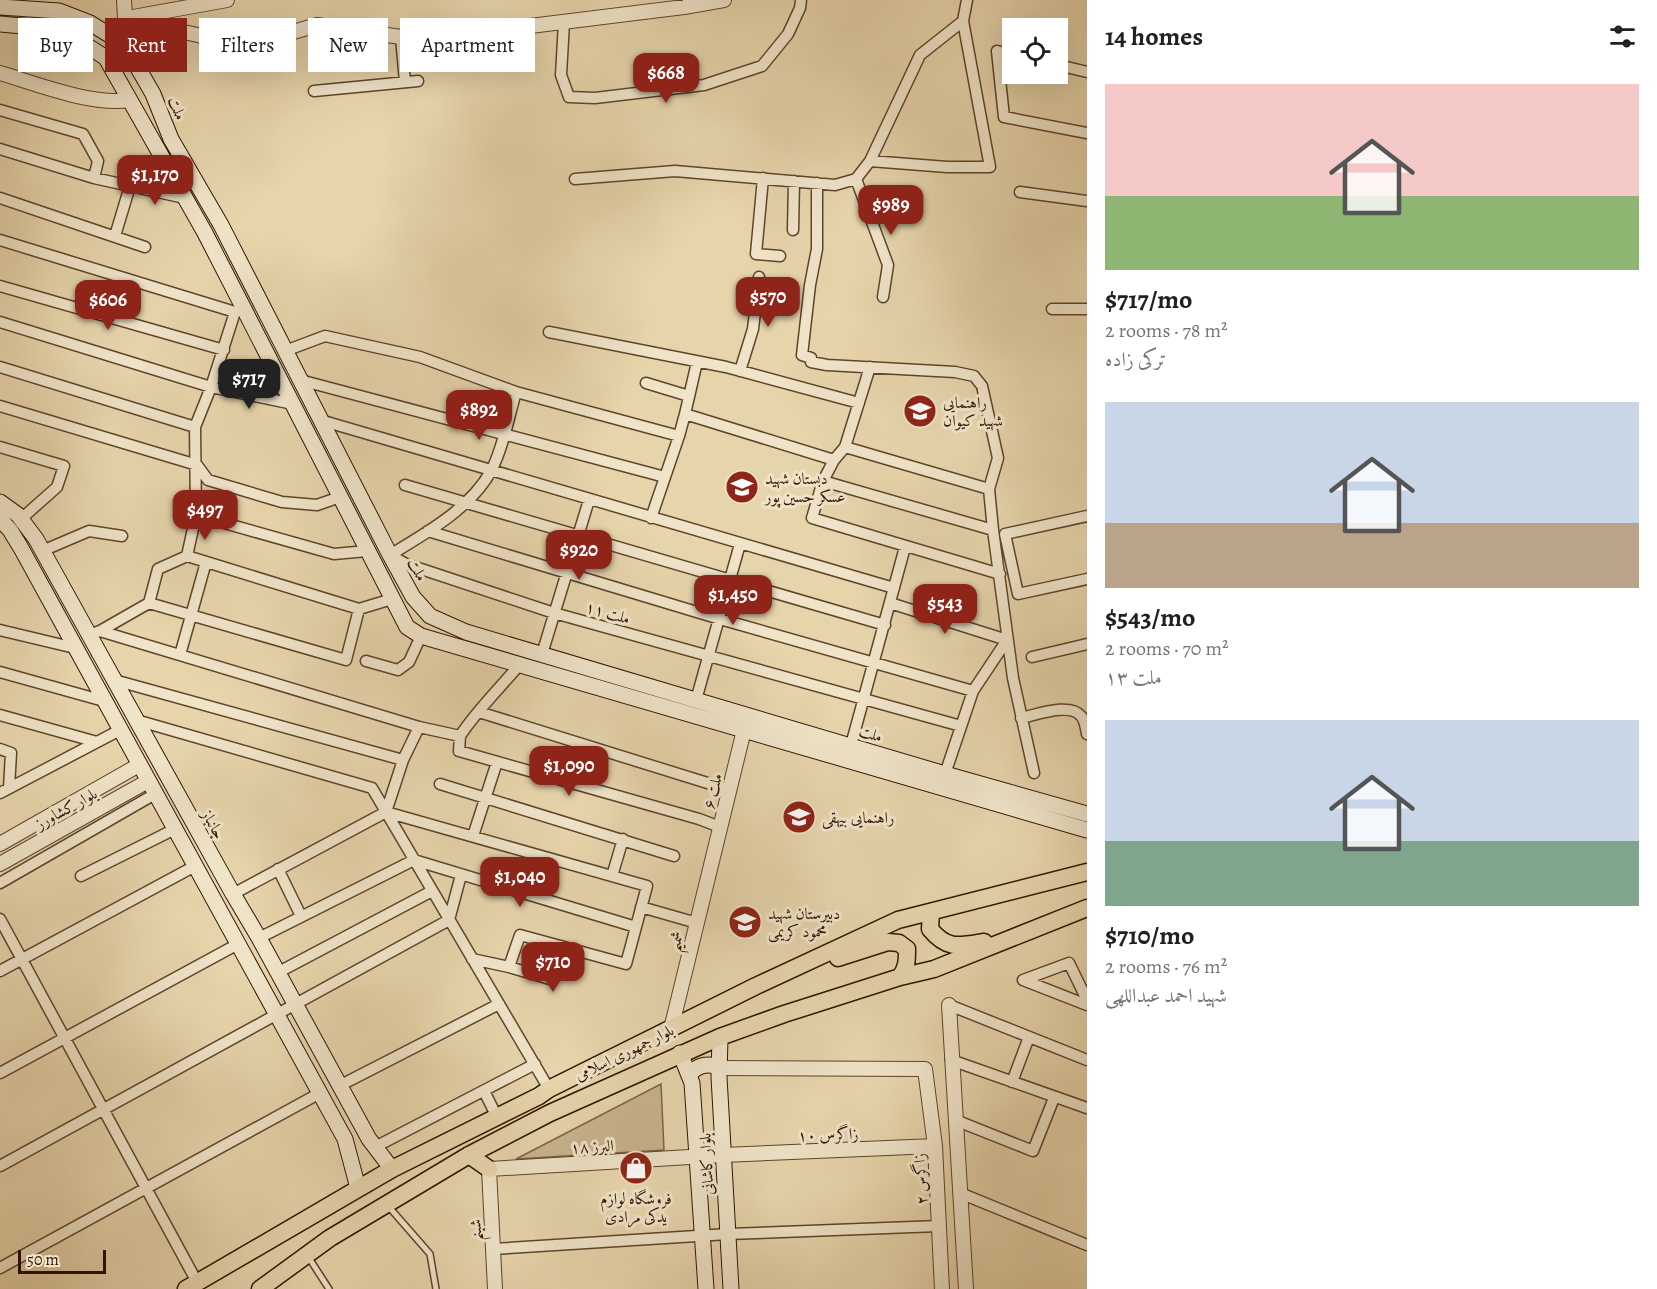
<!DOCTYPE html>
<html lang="en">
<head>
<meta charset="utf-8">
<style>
  body { margin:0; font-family:Alegreya,Amiri,serif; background:#f2f2f2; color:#202124; height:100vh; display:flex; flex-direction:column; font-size:22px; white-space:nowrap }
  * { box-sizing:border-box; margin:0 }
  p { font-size:20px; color:#757577 }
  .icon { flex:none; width:33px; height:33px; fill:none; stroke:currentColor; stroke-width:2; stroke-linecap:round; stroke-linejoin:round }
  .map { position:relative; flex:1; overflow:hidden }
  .drawer { display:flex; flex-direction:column; background:#fff; width:570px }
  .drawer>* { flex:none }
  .top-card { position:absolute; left:18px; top:18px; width:570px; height:54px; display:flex; gap:12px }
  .fabs { position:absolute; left:1002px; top:18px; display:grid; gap:12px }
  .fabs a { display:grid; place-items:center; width:66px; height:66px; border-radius:0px; background:#fff; box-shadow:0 6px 24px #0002; font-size:30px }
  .scale { position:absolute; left:18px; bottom:15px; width:88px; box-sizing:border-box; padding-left:6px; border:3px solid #321400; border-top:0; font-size:16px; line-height:21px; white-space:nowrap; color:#321400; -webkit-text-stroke:4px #efe3c8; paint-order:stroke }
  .price { position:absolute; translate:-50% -51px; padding:0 14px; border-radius:12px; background:#8f2418; color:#fff; font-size:20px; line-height:39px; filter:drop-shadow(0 2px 3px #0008) }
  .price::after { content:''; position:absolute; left:50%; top:36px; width:18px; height:14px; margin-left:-9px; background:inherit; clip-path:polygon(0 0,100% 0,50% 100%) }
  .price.active { background:#222; color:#fff }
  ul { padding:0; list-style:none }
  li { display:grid; align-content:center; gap:12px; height:318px; padding:0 18px }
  li span { display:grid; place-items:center; height:186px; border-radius:0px; color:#555 }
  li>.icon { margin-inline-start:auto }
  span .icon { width:108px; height:108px; fill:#fffc; stroke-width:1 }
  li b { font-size:26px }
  h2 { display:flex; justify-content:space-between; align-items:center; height:72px; padding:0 18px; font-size:26px }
  .pill { padding:0 21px; border-radius:0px; background:#fff; box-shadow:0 6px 24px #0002; font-size:21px; line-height:54px }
  .pill.active { background:#8f2418; color:#fff }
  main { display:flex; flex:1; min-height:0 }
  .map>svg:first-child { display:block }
  .park { fill:#c7b38e; stroke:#7c6447; stroke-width:1.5 }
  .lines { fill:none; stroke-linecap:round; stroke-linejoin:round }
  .service-casing { stroke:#5f442b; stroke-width:8 }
  .minor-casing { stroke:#5f442b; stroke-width:13 }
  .tertiary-casing { stroke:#5f442b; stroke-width:16 }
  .secondary-casing { stroke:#321400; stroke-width:17 }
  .primary-casing { stroke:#321400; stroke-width:19 }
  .service { stroke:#efe3c8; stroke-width:5 }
  .minor { stroke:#efe3c8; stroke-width:10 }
  .tertiary { stroke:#efe3c8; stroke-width:14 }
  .secondary { stroke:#efe3c8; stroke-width:15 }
  .primary { stroke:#e6d4ab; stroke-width:16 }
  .labels { text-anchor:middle; stroke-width:6; stroke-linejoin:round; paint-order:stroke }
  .street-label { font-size:16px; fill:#321400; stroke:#efe3c8 }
  .poi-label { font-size:16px; fill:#321400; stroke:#efe3c8; text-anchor:start }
</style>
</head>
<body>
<main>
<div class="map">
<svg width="1087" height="1289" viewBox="0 0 1087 1289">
  <rect width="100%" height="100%" fill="#e6d4ab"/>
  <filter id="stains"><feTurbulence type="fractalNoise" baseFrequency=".00333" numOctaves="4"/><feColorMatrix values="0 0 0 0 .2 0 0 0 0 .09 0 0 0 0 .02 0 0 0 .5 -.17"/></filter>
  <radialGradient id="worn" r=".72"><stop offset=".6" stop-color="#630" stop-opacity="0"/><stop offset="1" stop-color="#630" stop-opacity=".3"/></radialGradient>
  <path class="park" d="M 661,1084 L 664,1150 L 516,1159 Z"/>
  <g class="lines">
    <g class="service-casing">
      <path id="service" d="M 389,1207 L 430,1254 L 436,1289
        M 309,1258 L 329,1289"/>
    </g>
    <g class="minor-casing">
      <path id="minor" d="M 564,22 L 561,75 L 569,97 L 595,98 L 704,85 L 762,66 L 788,34 L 800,8 L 801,0
        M 401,37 L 405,82
        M 1012,55 L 997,51 L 1004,117 L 1087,133
        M 1058,65 L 1087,72
        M 314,91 L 418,81
        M 0,110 L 83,134 L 98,161 L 94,178
        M 0,149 L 94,178 L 130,186 L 115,236
        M 870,161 L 947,167 L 990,167 L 963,21 L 967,0
        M 763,178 L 756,254 L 780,256
        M 575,179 L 675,171 L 835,185 L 856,179 L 870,161 L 920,55 L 963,21
        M 856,179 L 888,265 L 883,297
        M 817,183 L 817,249 L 810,285 L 802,355 L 811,358 L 811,362 L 827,365 L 955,372 L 974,376 L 982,386 L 998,458 L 989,489 L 993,530 L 1013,678 L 1034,773
        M 130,186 L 185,198
        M 1020,192 L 1087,201
        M 0,198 L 145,247
        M 793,230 L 794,181
        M 0,240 L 235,312
        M 0,286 L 224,350
        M 1052,309 L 1087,309
        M 0,322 L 211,387 L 293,404
        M 549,332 L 726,367 L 859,403
        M 285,351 L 325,336 L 420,357 L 516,392 L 679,436 L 685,414 L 834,460
        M 0,367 L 195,427
        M 870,367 L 845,447 L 834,460 L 823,481 L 812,518 L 1000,574
        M 740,371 L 753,329 L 759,277
        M 300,380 L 665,477
        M 646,383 L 689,396
        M 516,392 C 509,416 503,448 491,471 C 470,509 426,533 390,555 L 406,564 L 554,613 L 961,726
        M 0,406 L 197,465 L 208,480 L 282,502 L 317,505 L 340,497
        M 685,414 L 697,362
        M 320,420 L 894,588
        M 0,447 L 64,466 L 57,487 L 21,519
        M 845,447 L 989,489
        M 823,481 L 993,530
        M 405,485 L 885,625
        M 196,515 L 334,554 L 367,551
        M 1087,516 L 1005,534 L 1018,594 L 1087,579
        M 651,518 L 679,436
        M 428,531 L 720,619 L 973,691
        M 42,551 L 89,531 L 122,536
        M 187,556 L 359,609 L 392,599
        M 149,603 L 346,660 L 359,609
        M 890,603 L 1007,640 L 973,691 L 945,774
        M 0,630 L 75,648
        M 100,631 L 149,603 L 158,569 L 187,556 L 196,515 L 195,427 L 211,387 L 235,312 L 245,309
        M 97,632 L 100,631 L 419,727
        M 542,654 L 589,500
        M 180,655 L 206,562
        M 1032,657 L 1087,644
        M 366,661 L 398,670 L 409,662 L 421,636
        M 0,672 L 104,701
        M 114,680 L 403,760
        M 696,700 L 740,544
        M 479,712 L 730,790
        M 0,715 L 97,742
        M 1021,718 C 1036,715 1070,702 1081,716 C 1085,720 1086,729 1087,734
        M 136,720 L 372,788 L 549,1089
        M 460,736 L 459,751 L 699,819 L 720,827
        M 851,745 L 905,547
        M 0,749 L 11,753 L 9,788
        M 440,784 L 674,856
        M 0,793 L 120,730
        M 386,812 L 647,886 L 626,964 L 520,935 L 509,967 L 472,959
        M 386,812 L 403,760 L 419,727 L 460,736 C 476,711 500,688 520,664
        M 473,836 L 497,762
        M 278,869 L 301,916
        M 81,876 L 175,829
        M 612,876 L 623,839
        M 0,883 L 155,794
        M 233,894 L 386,812
        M 641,907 L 697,923
        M 0,919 L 197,1282
        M 259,938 L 414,860 L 636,927
        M 509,967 L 550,979 L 561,946
        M 0,971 L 195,866
        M 277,973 L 432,891
        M 1087,1000 L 1069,963 L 1023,980 L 1087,1005
        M 949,1005 L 1087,1060
        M 951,1060 L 1087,1108
        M 0,1073 L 238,944
        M 1012,1082 L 1029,1037
        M 339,1086 L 499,1004
        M 484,1091 L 497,1117
        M 955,1120 L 1033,1151 L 1054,1098
        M 375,1147 L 535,1064
        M 0,1166 L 449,920 L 461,875
        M 960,1193 L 1087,1245
        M 493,1249 L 728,1234 L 939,1226
        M 0,1268 L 320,1093"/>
    </g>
    <g class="tertiary-casing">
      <path id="tertiary" d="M 133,17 L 227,0
        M 125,19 L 220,40 L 256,43 L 317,25 L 401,37 L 447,41 L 514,28 L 684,7 L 724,0
        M 119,41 L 125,19 L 124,0
        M 0,73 C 37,84 92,106 129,100
        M 0,844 L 139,765
        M 0,864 L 148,781
        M 949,1005 L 966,1289
        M 671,1029 L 744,730
        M 720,1068 L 925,1069 L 935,1146 L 942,1289
        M 495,1289 L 489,1169 L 723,1155 L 935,1146"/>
    </g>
    <g class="secondary-casing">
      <path id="secondary" d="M 0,7 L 59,11 L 90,23 L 119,41 L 134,61 L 153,94 L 171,139 L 221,225 L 390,555 L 413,597 L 430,616 L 466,632 L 945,774 L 1087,814
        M 0,24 L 55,29 L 77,39 L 106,58 L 205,233 L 407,627 L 421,636 L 1087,830
        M 0,502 L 18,515 L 36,539 L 233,894 L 259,938 L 369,1139 L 392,1169
        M 0,519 L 10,530 L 21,548 L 345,1139 L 358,1188
        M 720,1037 L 719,1077 L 731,1289
        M 680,1053 L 692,1083 L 706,1289
        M 689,1075 C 697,1065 708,1062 720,1068"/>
    </g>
    <g class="primary-casing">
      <path id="primary" d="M 931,912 L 930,929 C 947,950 959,946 984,942
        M 838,958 L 888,942 L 899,943 L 907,949 C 907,961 907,968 900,977
        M 469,1155 L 489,1169
        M 186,1289 L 392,1169 L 539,1096 L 549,1089 L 756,986 L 898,920 L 1087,872
        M 260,1289 L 330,1238 L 469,1155 L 550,1113 L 720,1037 L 784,1014 L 900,977 L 934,969 L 1087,908"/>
    </g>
    <use href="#service" class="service"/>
    <use href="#minor" class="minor"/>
    <use href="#tertiary" class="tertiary"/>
    <use href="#secondary" class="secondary"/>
    <use href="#primary" class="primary"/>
  </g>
  <defs>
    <g id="school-disc" transform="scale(1.725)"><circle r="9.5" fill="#8f2418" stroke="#efe3c8"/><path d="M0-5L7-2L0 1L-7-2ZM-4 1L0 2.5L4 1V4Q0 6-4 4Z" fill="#fff"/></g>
    <g id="shop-disc" transform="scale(1.725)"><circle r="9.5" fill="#8f2418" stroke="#efe3c8"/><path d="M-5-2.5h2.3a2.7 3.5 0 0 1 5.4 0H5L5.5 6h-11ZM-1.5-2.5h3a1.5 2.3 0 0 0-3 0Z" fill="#fff"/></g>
  </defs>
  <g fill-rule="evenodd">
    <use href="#school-disc" x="920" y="411"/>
    <use href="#school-disc" x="742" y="487"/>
    <use href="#school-disc" x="799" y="817"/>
    <use href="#school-disc" x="745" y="922"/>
    <use href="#shop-disc" x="636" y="1168"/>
  </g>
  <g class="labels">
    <g class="street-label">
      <text transform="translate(178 108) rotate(68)" y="6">ملت</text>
      <text transform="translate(418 569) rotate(61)" y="6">ملت</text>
      <text transform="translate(608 612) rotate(16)" y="6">ملت ۱۱</text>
      <text transform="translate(871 733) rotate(17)" y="6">ملت</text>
      <text transform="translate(712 791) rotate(-76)" y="6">ملت ۶</text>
      <text transform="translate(66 808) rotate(-29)" y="6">بلوار کشاورز</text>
      <text transform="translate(214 824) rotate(61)" y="6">جانباز</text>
      <text transform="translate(675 941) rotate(-76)" y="6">شمیم</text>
      <text transform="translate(624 1052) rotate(-26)" y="6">بلوار جمهوری اسلامی</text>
      <text transform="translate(828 1134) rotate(-2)" y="6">زاگرس ۱۰</text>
      <text transform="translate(592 1146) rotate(-3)" y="6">البرز ۱۸</text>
      <text transform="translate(706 1164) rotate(-93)" y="6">بلوار کاشانی</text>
      <text transform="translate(920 1179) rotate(-93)" y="6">زاگرس ۲</text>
      <text transform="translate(475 1230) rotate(-93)" y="6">شبنم</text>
    </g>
    <g class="poi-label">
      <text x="943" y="408">راهنمایی<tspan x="943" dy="18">شهید کیوان</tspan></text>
      <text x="765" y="484">دبستان شهید<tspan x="765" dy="18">عسکر حسین پور</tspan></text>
      <text x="822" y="823">راهنمایی بیهقی</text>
      <text x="768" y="919">دبیرستان شهید<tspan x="768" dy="18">محمود کریمی</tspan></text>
      <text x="636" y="1204" text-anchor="middle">فروشگاه لوازم<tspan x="636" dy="18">یدکی مرادی</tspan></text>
    </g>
  </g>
  <rect width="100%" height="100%" filter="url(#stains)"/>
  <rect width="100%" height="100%" fill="url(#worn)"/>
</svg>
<div class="fabs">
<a><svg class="icon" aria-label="locate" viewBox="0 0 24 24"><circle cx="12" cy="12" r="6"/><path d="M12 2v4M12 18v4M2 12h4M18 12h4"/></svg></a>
</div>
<div class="scale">50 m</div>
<b class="price" style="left:666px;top:104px">$668</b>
<b class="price" style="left:155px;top:206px">$1,170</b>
<b class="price" style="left:891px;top:236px">$989</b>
<b class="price" style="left:768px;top:328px">$570</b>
<b class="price" style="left:108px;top:331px">$606</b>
<b class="price active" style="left:249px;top:410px">$717</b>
<b class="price" style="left:479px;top:441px">$892</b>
<b class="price" style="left:205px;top:541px">$497</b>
<b class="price" style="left:579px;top:581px">$920</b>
<b class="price" style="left:733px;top:626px">$1,450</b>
<b class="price" style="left:945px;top:635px">$543</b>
<b class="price" style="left:569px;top:797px">$1,090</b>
<b class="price" style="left:520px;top:908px">$1,040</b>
<b class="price" style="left:553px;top:993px">$710</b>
<div class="top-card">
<a class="pill">Buy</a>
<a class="pill active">Rent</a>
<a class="pill">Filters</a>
<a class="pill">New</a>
<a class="pill">Apartment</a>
</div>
</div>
<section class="drawer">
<h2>14 homes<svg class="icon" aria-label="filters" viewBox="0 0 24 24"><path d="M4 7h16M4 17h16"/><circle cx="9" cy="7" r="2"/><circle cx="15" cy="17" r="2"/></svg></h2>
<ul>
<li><span style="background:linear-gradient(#f6c9c9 60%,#8fb573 0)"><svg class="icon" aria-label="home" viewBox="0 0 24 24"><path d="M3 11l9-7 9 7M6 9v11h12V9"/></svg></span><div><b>$717/mo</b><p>2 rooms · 78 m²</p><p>ترکی زاده</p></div></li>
<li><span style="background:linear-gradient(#c9d6e8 65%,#b9a48a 0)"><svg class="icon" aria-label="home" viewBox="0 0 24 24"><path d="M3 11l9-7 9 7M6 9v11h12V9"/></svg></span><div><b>$543/mo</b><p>2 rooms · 70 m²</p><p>ملت ۱۳</p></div></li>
<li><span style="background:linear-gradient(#c9d6e8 65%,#7fa58c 0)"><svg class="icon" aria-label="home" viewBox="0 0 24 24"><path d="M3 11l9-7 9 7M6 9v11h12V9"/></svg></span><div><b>$710/mo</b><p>2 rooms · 76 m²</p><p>شهید احمد عبداللهی</p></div></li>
</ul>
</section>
</main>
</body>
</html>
